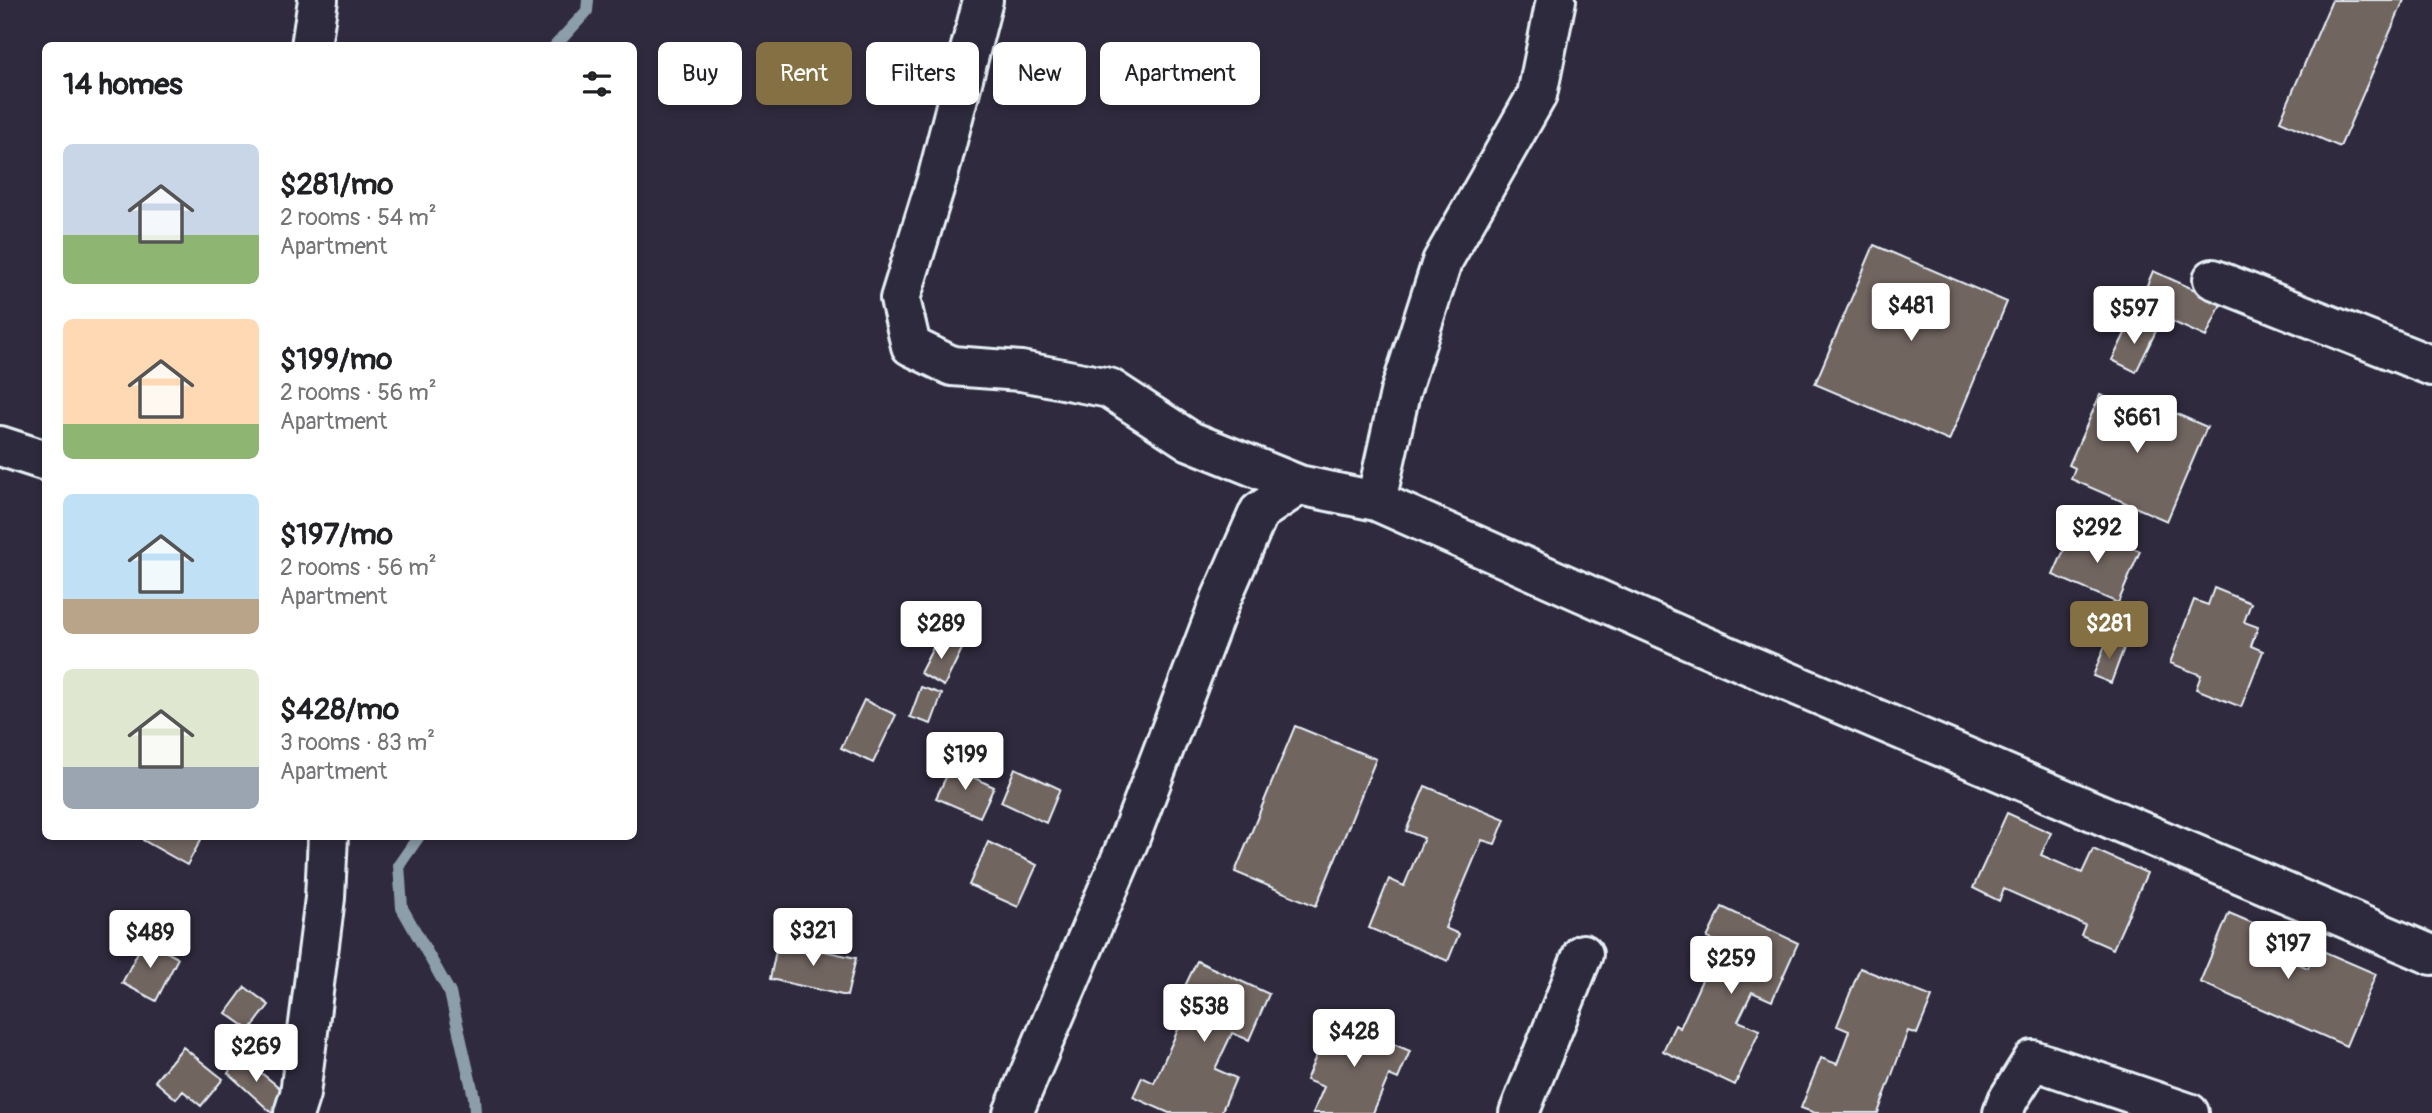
<!DOCTYPE html>
<html lang="en">
<head>
<meta charset="utf-8">
<style>
  body { margin:0; font-family:Pangolin,sans-serif; background:#f6f6f6; color:#202124; height:100vh; display:flex; flex-direction:column; font-size:26px; white-space:nowrap }
  * { box-sizing:border-box; margin:0 }
  p { font-size:23px; color:#757577 }
  .icon { flex:none; width:38px; height:38px; fill:none; stroke:currentColor; stroke-width:2; stroke-linecap:round; stroke-linejoin:round }
  .map { position:relative; flex:1; overflow:hidden }
  .details { position:absolute; left:42px; top:42px; width:595px; height:798px; display:flex; flex-direction:column; background:#fff; border-radius:10px; box-shadow:0 4px 10px #0003 }
  .details>* { flex:none }
  .guide { position:absolute; left:658px; top:42px; width:665px; height:63px; display:flex; gap:14px }
  .price { position:absolute; translate:-50% -60px; padding:0 16px; border-radius:7px; background:#fff; color:#222; font-size:23px; line-height:46px; filter:drop-shadow(0 2px 4px #0008) }
  .price::after { content:''; position:absolute; left:50%; top:42px; width:21px; height:16px; margin-left:-10px; background:inherit; clip-path:polygon(0 0,100% 0,50% 100%) }
  .price.on { background:#847042; color:#fff }
  ul { padding:0; list-style:none }
  li { display:flex; align-items:center; gap:21px; height:175px; padding:0 21px }
  li span { display:grid; place-items:center; flex:none; width:196px; height:140px; border-radius:10px; color:#555 }
  li>.icon { margin-inline-start:auto }
  span .icon { width:84px; height:84px; fill:#fffc; stroke-width:1 }
  li b { font-size:30px }
  h2 { display:flex; justify-content:space-between; align-items:center; height:84px; padding:0 21px; font-size:30px }
  .pill { padding:0 24px; border-radius:10px; background:#fff; box-shadow:0 4px 10px #0003; font-size:24px; line-height:63px }
  .pill.on { background:#847042; color:#fff }
  .map>svg:first-child { display:block }
  .lines { fill:none; stroke-linecap:round; stroke-linejoin:round }
  .stream { stroke:#8b9eaa; stroke-width:12 }
  .building { fill:#716560; stroke:#e8f1f8; stroke-width:2 }
  .street-casing { stroke:#e8f1f8; stroke-width:44 }
  .street { stroke:#2f2a3d; stroke-width:38 }
</style>
</head>
<body>
<div class="map">
<svg width="2432" height="1113" viewBox="0 0 2432 1113">
  <rect width="100%" height="100%" fill="#2f2a3d"/>
  <filter id="ink" filterUnits="userSpaceOnUse"><feTurbulence type="fractalNoise" baseFrequency=".0143" numOctaves="2"/><feDisplacementMap in="SourceGraphic" scale="14" xChannelSelector="R" yChannelSelector="G"/><feConvolveMatrix kernelMatrix="1 2 1 2 8 2 1 2 1" color-interpolation-filters="sRGB"/></filter>
  <g filter="url(#ink)">
    <g class="lines">
      <path class="stream" d="M 555,46 L 587,11 L 588,0
        M 419,836 L 399,865 L 402,908 L 450,993 L 474,1097 L 475,1113"/>
    </g>
    <path class="building" d="M 2332,0 L 2404,0 L 2340,147 L 2280,121 Z
      M 1874,245 L 2007,302 L 1949,441 L 1815,384 Z
      M 2153,271 L 2222,302 L 2206,337 L 2138,306 Z
      M 2132,319 L 2156,331 L 2136,372 L 2112,360 Z
      M 2100,395 L 2142,412 L 2147,401 L 2207,427 L 2167,521 L 2071,479 L 2075,468 L 2069,465 Z
      M 2072,532 L 2091,540 L 2095,532 L 2140,551 L 2118,603 L 2053,575 Z
      M 2214,588 L 2251,603 L 2244,622 L 2258,627 L 2251,646 L 2263,651 L 2241,707 L 2196,689 L 2201,675 L 2170,663 L 2194,600 L 2208,605 Z
      M 939,636 L 962,649 L 944,686 L 920,673 Z
      M 2108,638 L 2125,645 L 2111,683 L 2093,676 Z
      M 921,687 L 942,694 L 931,724 L 910,717 Z
      M 864,700 L 896,715 L 873,763 L 841,748 Z
      M 1295,726 L 1376,759 L 1316,906 L 1235,872 Z
      M 951,767 L 994,787 L 980,817 L 936,798 Z
      M 1015,768 L 1060,789 L 1046,823 L 1001,802 Z
      M 1425,786 L 1505,819 L 1495,844 L 1482,840 L 1445,928 L 1459,934 L 1448,961 L 1369,928 L 1389,879 L 1404,886 L 1424,838 L 1406,831 Z
      M 2007,813 L 2051,833 L 2041,855 L 2082,873 L 2093,849 L 2147,873 L 2113,949 L 2081,935 L 2085,925 L 2004,889 L 1999,901 L 1973,888 Z
      M 145,836 L 203,836 L 187,865 L 143,840 Z
      M 988,842 L 1037,865 L 1018,907 L 969,885 Z
      M 1722,907 L 1798,943 L 1772,1001 L 1752,992 L 1738,1021 L 1760,1030 L 1735,1085 L 1663,1051 L 1675,1025 L 1680,1028 L 1719,943 L 1707,938 Z
      M 2229,913 L 2281,935 L 2274,953 L 2308,968 L 2316,948 L 2376,974 L 2346,1046 L 2200,982 Z
      M 144,940 L 178,958 L 156,1001 L 122,983 Z
      M 778,941 L 856,958 L 847,996 L 770,979 Z
      M 1197,961 L 1269,994 L 1249,1040 L 1232,1033 L 1215,1069 L 1236,1078 L 1221,1113 L 1169,1113 L 1133,1097 L 1142,1077 L 1154,1083 L 1195,992 L 1184,988 Z
      M 1860,968 L 1932,997 L 1917,1034 L 1908,1031 L 1878,1113 L 1815,1113 L 1801,1108 L 1821,1058 L 1837,1064 L 1849,1031 L 1837,1026 Z
      M 245,987 L 269,1005 L 250,1030 L 226,1013 Z
      M 1332,1018 L 1410,1051 L 1398,1079 L 1389,1075 L 1373,1113 L 1313,1113 L 1324,1087 L 1306,1080 Z
      M 183,1047 L 223,1079 L 201,1106 L 183,1091 L 176,1099 L 155,1081 Z
      M 240,1056 L 280,1088 L 277,1113 L 272,1113 L 228,1073 Z"/>
    <g class="lines">
      <g class="street-casing">
        <path id="street" d="M 983,0 L 938,176 L 900,299 L 911,346 L 952,366 L 1021,371 L 1109,388 L 1190,441 L 1299,485
          M 311,46 L 318,0
          M 2213,279 L 2432,366
          M 0,446 L 46,461
          M 1376,501 L 1400,393 L 1442,262 L 1537,95 L 1556,0
          M 294,1113 L 300,1094 L 325,898 L 328,836
          M 1013,1113 L 1129,840 L 1221,599 L 1259,512 L 1299,485 L 1376,501 L 1683,637 L 2432,955
          M 1519,1113 L 1583,954
          M 2003,1113 L 2008,1100 L 2033,1060 L 2189,1113"/>
      </g>
      <use href="#street" class="street"/>
    </g>
  </g>
</svg>
<b class="price" style="left:1911px;top:343px">$481</b>
<b class="price" style="left:2134px;top:346px">$597</b>
<b class="price" style="left:2137px;top:455px">$661</b>
<b class="price" style="left:2097px;top:565px">$292</b>
<b class="price" style="left:941px;top:661px">$289</b>
<b class="price on" style="left:2109px;top:661px">$281</b>
<b class="price" style="left:965px;top:792px">$199</b>
<b class="price" style="left:813px;top:968px">$321</b>
<b class="price" style="left:150px;top:970px">$489</b>
<b class="price" style="left:2288px;top:981px">$197</b>
<b class="price" style="left:1731px;top:996px">$259</b>
<b class="price" style="left:1204px;top:1044px">$538</b>
<b class="price" style="left:1354px;top:1069px">$428</b>
<b class="price" style="left:256px;top:1084px">$269</b>
<div class="guide">
<a class="pill">Buy</a>
<a class="pill on">Rent</a>
<a class="pill">Filters</a>
<a class="pill">New</a>
<a class="pill">Apartment</a>
</div>
<section class="details">
<h2>14 homes<svg class="icon" aria-label="filters" viewBox="0 0 24 24"><path d="M4 7h16M4 17h16"/><circle cx="9" cy="7" r="2"/><circle cx="15" cy="17" r="2"/></svg></h2>
<ul>
<li><span style="background:linear-gradient(#c9d6e8 65%,#8fb573 0)"><svg class="icon" aria-label="home" viewBox="0 0 24 24"><path d="M3 11l9-7 9 7M6 9v11h12V9"/></svg></span><div><b>$281/mo</b><p>2 rooms · 54 m²</p><p>Apartment</p></div></li>
<li><span style="background:linear-gradient(#ffd9b3 75%,#8fb573 0)"><svg class="icon" aria-label="home" viewBox="0 0 24 24"><path d="M3 11l9-7 9 7M6 9v11h12V9"/></svg></span><div><b>$199/mo</b><p>2 rooms · 56 m²</p><p>Apartment</p></div></li>
<li><span style="background:linear-gradient(#bfe0f5 75%,#b9a48a 0)"><svg class="icon" aria-label="home" viewBox="0 0 24 24"><path d="M3 11l9-7 9 7M6 9v11h12V9"/></svg></span><div><b>$197/mo</b><p>2 rooms · 56 m²</p><p>Apartment</p></div></li>
<li><span style="background:linear-gradient(#dfe7d0 70%,#9aa5b1 0)"><svg class="icon" aria-label="home" viewBox="0 0 24 24"><path d="M3 11l9-7 9 7M6 9v11h12V9"/></svg></span><div><b>$428/mo</b><p>3 rooms · 83 m²</p><p>Apartment</p></div></li>
</ul>
</section>
</div>
</body>
</html>
